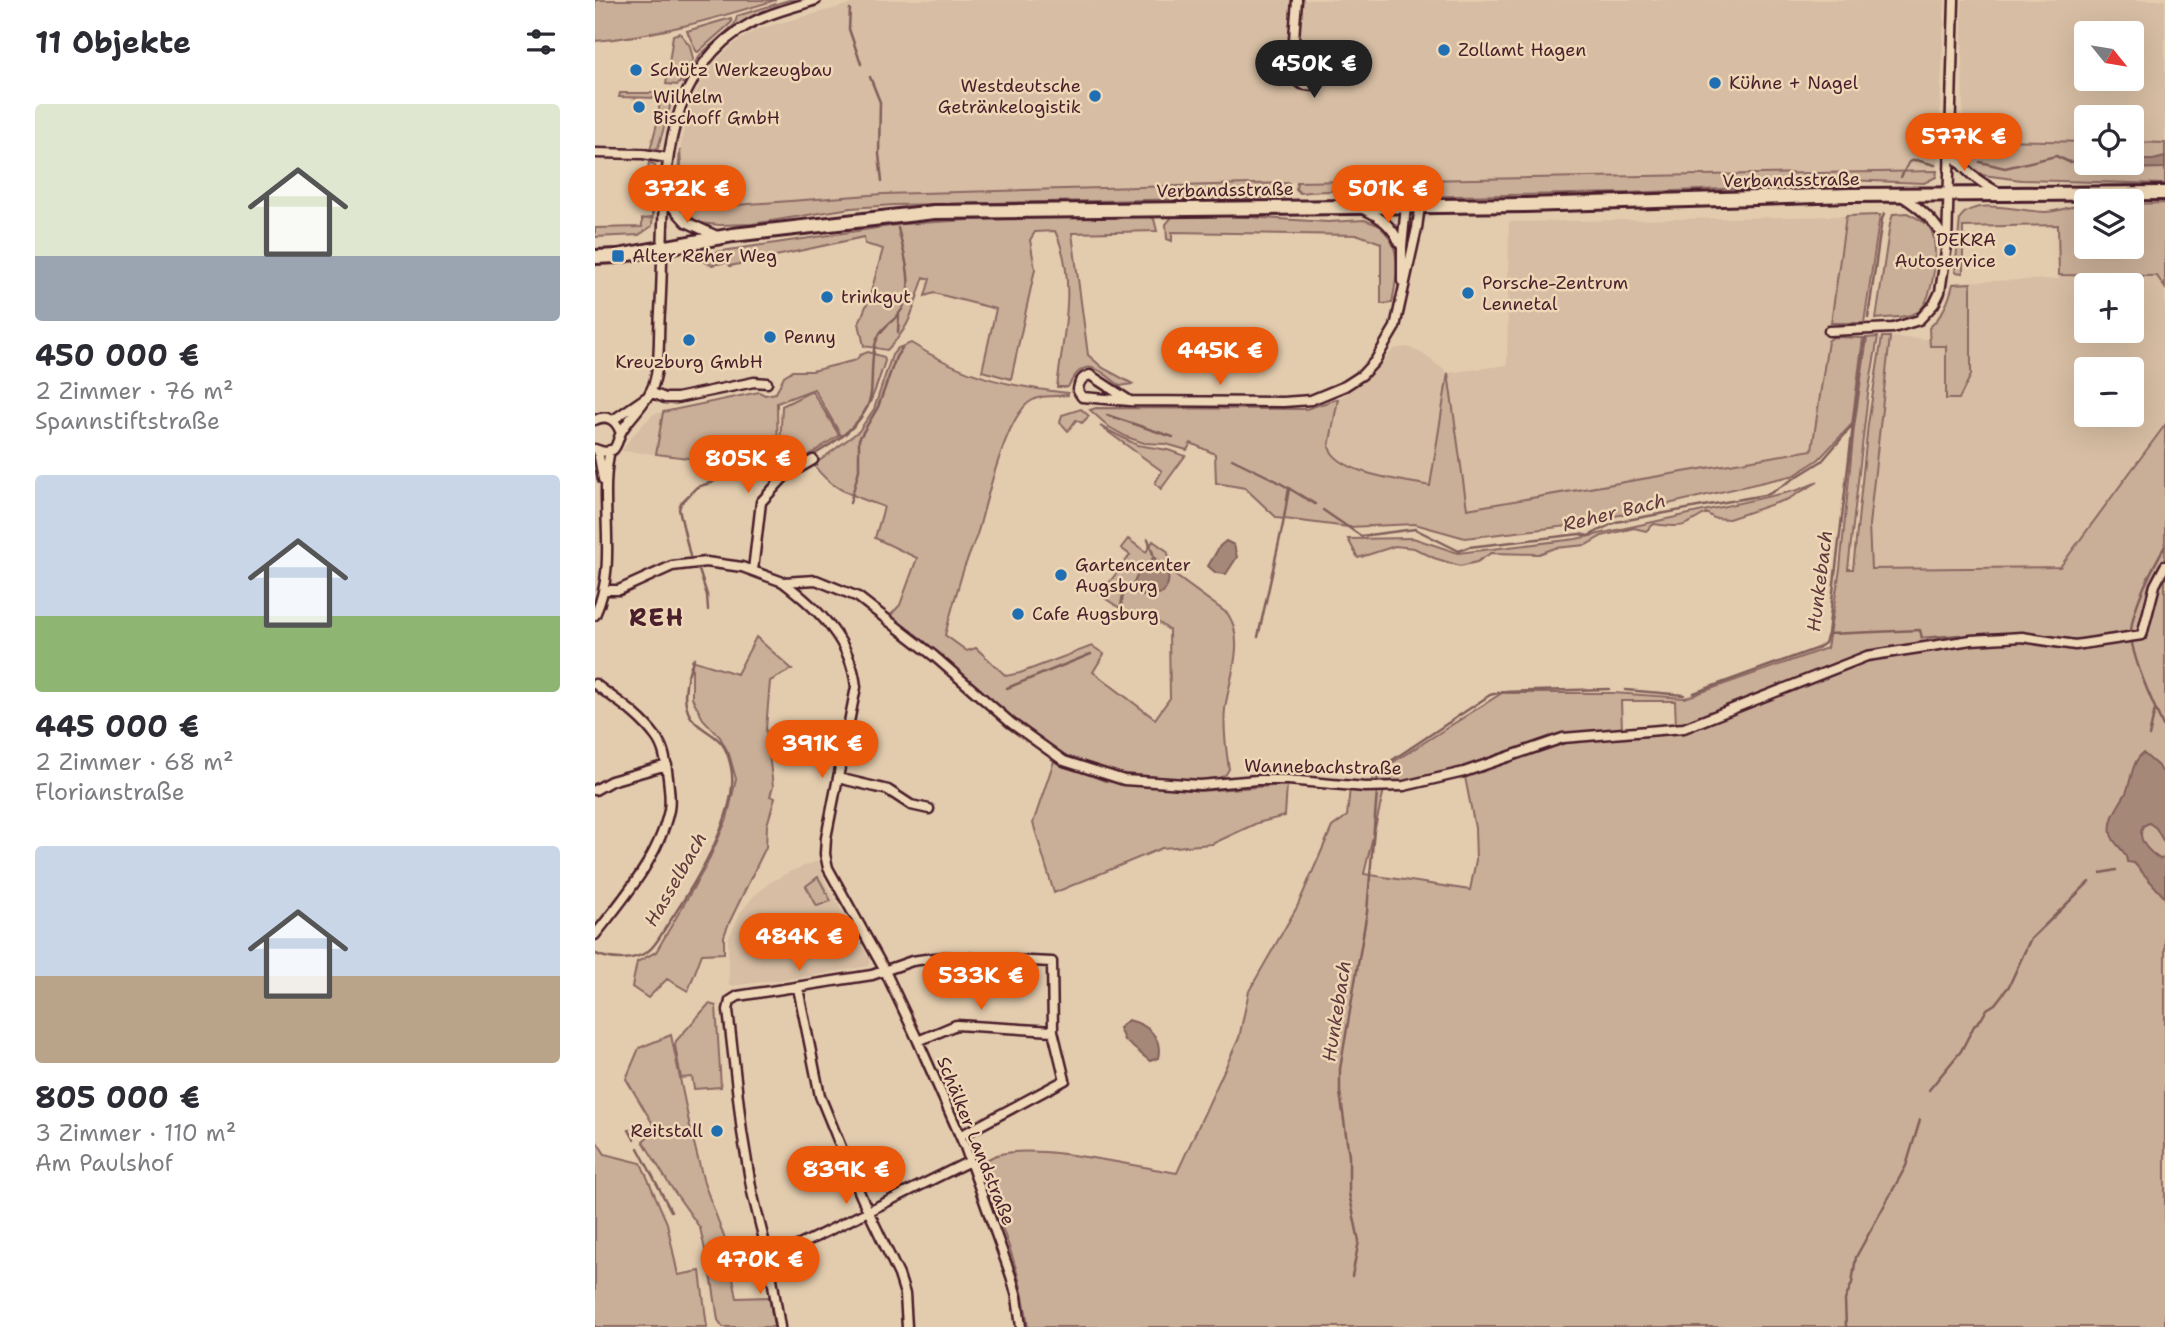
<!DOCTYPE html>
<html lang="de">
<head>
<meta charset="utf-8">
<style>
  body { margin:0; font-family:"Shantell Sans",sans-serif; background:#f2f2f3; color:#2b2b33; height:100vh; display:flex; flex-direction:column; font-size:26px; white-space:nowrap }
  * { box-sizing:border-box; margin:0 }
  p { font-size:23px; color:#7c7c81 }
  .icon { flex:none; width:38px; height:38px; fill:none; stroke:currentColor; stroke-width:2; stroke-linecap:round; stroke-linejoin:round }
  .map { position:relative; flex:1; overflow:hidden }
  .side { display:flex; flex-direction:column; background:#fff; width:595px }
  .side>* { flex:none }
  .needle { width:46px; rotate:120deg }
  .buttons { position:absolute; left:1479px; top:21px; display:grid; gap:14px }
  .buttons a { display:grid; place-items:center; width:70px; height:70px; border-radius:7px; background:#fff; box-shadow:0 7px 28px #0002; font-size:35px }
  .price { position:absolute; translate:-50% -60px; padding:0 16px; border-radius:24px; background:#ea580c; color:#fff; font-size:23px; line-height:46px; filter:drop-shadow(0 2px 4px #0008) }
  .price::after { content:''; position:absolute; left:50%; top:42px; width:21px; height:16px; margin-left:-10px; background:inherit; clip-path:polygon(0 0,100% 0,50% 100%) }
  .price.active { background:#222; color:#fff }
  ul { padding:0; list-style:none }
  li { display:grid; align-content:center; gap:14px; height:371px; padding:0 35px }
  li span { display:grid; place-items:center; height:217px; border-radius:7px; color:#555 }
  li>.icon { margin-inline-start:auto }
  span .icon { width:126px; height:126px; fill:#fffc; stroke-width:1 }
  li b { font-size:30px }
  h2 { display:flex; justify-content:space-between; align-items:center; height:84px; padding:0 35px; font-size:30px }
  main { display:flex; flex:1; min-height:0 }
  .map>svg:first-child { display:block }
  .built { fill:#d6bda3; fill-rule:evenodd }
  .green { fill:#caaf98; stroke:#8a6762; stroke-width:2; fill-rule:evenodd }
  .water { fill:#a68879; stroke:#815e5a; stroke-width:2 }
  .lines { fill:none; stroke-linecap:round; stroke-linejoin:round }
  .stream { stroke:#815e5a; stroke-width:2.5 }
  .minor-casing { stroke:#4a1f2b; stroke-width:13 }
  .secondary-casing { stroke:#4a1f2b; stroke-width:18 }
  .minor { stroke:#edd7b6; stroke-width:8 }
  .secondary { stroke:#edd7b6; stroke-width:12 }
  .poi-dot { fill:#1f6fb2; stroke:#edd7b6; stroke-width:2.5 }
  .labels { text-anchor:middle; stroke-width:5; stroke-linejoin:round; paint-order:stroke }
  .poi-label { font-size:18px; fill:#4a1f2b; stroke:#edd7b6; text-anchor:start }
  .street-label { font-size:18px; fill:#4a1f2b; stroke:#edd7b6 }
  .water-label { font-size:19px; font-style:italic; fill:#61393e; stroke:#edd7b6 }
  .district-label { font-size:24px; font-weight:bold; letter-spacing:2px; fill:#4a1f2b; stroke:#edd7b6 }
</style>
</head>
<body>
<main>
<section class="side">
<h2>11 Objekte<svg class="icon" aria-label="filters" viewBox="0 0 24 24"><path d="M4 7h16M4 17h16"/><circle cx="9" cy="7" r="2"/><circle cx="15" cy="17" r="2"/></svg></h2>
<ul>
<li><span style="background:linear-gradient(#dfe7d0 70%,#9aa5b1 0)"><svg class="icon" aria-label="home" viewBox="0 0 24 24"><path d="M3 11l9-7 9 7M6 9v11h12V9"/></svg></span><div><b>450 000 €</b><p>2 Zimmer · 76 m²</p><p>Spannstiftstraße</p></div></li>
<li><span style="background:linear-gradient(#c9d6e8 65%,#8fb573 0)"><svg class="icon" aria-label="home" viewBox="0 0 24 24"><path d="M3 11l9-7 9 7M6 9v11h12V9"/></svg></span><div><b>445 000 €</b><p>2 Zimmer · 68 m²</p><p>Florianstraße</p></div></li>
<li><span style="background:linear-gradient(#c9d6e8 60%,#b9a48a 0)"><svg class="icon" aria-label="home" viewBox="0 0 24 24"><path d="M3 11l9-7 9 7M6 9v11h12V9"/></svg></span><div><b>805 000 €</b><p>3 Zimmer · 110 m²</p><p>Am Paulshof</p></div></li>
</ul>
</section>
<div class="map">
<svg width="1570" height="1327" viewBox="0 0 1570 1327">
  <rect width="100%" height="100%" fill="#e3ccae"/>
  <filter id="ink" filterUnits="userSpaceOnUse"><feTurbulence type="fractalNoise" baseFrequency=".0143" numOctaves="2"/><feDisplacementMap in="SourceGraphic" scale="14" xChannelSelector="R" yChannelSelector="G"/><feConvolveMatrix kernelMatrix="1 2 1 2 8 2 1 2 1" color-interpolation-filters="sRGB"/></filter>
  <g filter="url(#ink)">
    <path class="built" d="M 271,0 L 1350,0 L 1342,171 L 702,182 L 288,194 L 102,208 L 101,197 L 88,197 L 85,150 L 89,130 L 95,106 L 107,81 L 123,59 L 140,43 L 163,29 Z
      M 1367,0 L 1570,0 L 1570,143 L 1537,142 L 1536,117 L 1491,117 L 1491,142 L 1368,139 ZM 1491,33 L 1536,33 L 1536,79 L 1491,79 Z
      M 1251,216 L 1217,450 L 872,509 L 853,376 L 836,486 L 755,469 L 735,452 L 734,447 L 743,399 L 772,380 L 799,349 L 813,347 L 828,354 L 853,373 L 912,365 L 914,222 Z
      M 1464,275 L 1562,276 L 1568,282 L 1570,288 L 1570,425 L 1466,567 L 1276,569 L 1274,525 L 1295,337 L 1333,339 L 1334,328 L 1343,320 L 1351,307 L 1358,282 L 1464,279 ZM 1491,285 L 1536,285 L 1536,331 L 1491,331 ZM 1491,369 L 1536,369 L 1536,415 L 1491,415 Z
      M 68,412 L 61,454 L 27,451 L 37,436 L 58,414 Z
      M 223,861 L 231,884 L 275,960 L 273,966 L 215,976 L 134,986 L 133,939 L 145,913 L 158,897 L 174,883 L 194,872 Z"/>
    <path class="green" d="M 0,0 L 181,0 C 121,18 62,36 0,41 Z
      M 194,0 L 206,0 C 153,16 117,34 89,84 L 87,83 L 105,55 L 140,24 L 142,16 Z
      M 136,18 L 137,22 L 103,52 L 101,51 L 92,31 Z
      M 85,33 L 95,46 L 98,59 L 83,85 L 71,84 L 78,35 Z
      M 25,93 L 79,93 L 63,148 L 55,150 L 64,116 L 64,98 L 24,97 Z
      M 1368,139 L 1491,142 L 1491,163 L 1536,163 L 1537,142 L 1570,143 L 1570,184 L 1426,180 L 1388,175 L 1376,167 L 1367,157 Z
      M 85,150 L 88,197 L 102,197 L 102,208 L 288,194 L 694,183 L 692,197 L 299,205 L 256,208 L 157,224 L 125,225 L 104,223 L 88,210 L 84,203 L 82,190 Z
      M 54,162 L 60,165 L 61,171 L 57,226 L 44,235 L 0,237 L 0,228 L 47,227 L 47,219 L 57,218 L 57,211 L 51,210 L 51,205 L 58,204 L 60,170 L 53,169 Z
      M 1342,171 L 1341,177 L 1329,183 L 1250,180 L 1225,185 L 1032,193 L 803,197 C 792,188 723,191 705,193 L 701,189 L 702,182 Z
      M 1570,203 L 1570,288 L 1562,276 L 1464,275 L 1463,225 L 1368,227 L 1368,273 L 1360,272 L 1365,218 C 1379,196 1427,212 1450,212 C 1466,212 1474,205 1491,205 L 1491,247 L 1536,247 L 1537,204 Z
      M 1312,213 C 1320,217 1330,221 1335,228 C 1345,244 1339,299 1324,311 C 1314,318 1294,317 1281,319 L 1295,224 L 1298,214 Z
      M 552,215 L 559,219 L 562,231 L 477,233 L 493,355 L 508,368 L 538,384 L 525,386 C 503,368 489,355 473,387 L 462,387 C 468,336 483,280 460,231 L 440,232 L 435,240 L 440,269 L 416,379 L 387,371 L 401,309 L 339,293 L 330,296 L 335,279 L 329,277 C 317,309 318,324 292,350 L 269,346 L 264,323 L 274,299 L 288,249 L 270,244 L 269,237 L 135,266 L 133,262 L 117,265 L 102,259 L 100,255 L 309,224 L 374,220 Z
      M 618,215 L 733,222 L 770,220 L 788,227 L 787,229 C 808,248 802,278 797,303 L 786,304 L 786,243 L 764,235 L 577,232 L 577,241 L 572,239 L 571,224 L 577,217 Z
      M 1285,215 L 1269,323 L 1236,323 L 1251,216 Z
      M 1376,283 L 1376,375 L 1364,399 L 1351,399 L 1351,346 L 1335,346 L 1334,328 C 1348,315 1354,301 1358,284 Z
      M 1238,337 L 1268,338 L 1257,424 L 1224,459 L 1200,475 L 981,525 L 870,538 L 820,524 L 753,527 L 682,518 L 650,488 L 621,483 L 620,454 L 596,443 L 592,450 L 571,444 L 549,443 L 532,437 L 514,427 L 495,410 L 501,408 L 711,409 L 743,399 L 734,447 C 744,475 809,480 835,486 L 853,373 L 872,509 L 1217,450 L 1233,341 Z
      M 1283,337 L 1273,394 L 1253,569 L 1258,569 L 1273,424 L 1287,337 L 1295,337 L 1274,525 L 1276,569 L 1465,567 L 1570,425 L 1570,562 L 1558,584 L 1551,621 L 1546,631 L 1516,638 L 1480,642 L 1423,636 L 1425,641 C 1443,643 1462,648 1481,648 C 1504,648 1525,640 1547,638 L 1562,586 L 1570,571 L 1570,1327 L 433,1327 C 427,1270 403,1218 383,1165 C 389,1162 395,1157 402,1155 C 443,1143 537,1166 582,1173 L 644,1038 L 654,991 L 702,907 L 737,827 L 752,816 L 755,788 L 789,790 L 769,874 L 875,890 L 881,860 L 880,828 L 869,772 L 968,738 L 1008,732 C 961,729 915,754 870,769 C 839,778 806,782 775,785 L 781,773 L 907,693 L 1018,693 L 1090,698 L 1232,648 L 1245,569 L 1259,428 L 1272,338 ZM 1026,701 L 1080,701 L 1081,726 L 1027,729 Z
      M 316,343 C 370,377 412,386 473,393 L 473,395 C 461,397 447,394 436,401 C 411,416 392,499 384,528 C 380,542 374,555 369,568 C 362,590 356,613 350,635 L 372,651 L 381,648 L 411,676 L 425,673 L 497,646 L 509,654 L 498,672 L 560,719 L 575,698 L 574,630 L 559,619 L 531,612 L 505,595 L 535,555 L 526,548 L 533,539 L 551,552 L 558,541 L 572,551 L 581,576 L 633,614 C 651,642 634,679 630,709 C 628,729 631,750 634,769 L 631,774 L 621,781 L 604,781 L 511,772 L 462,753 L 417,721 L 293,618 L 305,605 L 322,558 L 280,538 L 289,507 C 260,496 237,491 219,465 L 264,431 L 279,409 L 297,355 L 303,348 Z
      M 273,352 L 289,357 L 290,361 C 279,393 275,415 247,437 L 219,389 L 182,403 L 183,470 L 146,465 L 119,479 L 116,461 L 61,454 L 68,412 L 164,392 L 170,395 L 181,393 L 189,376 L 197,371 L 217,371 L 261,360 L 265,355 Z
      M 217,391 L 244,435 L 201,464 L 184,470 L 187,406 Z
      M 486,409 L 494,416 L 487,423 L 481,420 L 473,431 L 465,422 L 467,415 Z
      M 505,426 L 542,445 L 573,450 L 590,456 L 566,489 L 560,483 L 567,471 Z
      M 1223,482 L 1193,499 L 1134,519 L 1119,518 L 1111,513 C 1087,528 1087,528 1059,524 L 1051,531 L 1039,528 L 1007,536 L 991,545 L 960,548 L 944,554 L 896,553 L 882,562 L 865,566 L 839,558 L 819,548 L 800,546 L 763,558 L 753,539 L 818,538 L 863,553 L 981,539 L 1203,490 Z
      M 161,637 L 197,669 L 175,681 L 171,729 L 178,787 L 175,796 L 180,798 L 172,825 L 171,847 L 134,923 L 129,936 L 129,953 L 107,954 L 93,991 L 72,979 L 53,998 L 37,987 L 42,962 L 61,952 L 111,866 L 132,819 L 141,779 L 134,754 L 125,737 L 108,719 L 97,698 L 97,660 L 142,674 Z
      M 459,761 L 510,781 L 605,791 L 692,785 L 690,816 L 662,823 L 617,844 L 567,848 L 459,893 L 438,823 Z
      M 223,877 L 236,901 L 222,906 L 211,886 Z
      M 114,1004 L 121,1006 L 126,1087 L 99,1089 L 97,1077 L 86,1078 L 80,1045 L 81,1041 Z
      M 76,1035 L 95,1127 L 109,1183 L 130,1239 L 142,1298 L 174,1297 L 179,1327 L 128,1327 L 123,1320 L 117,1280 L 105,1228 L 74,1184 L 48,1141 L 61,1129 L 31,1079 L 44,1048 Z
      M 0,1139 L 10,1154 L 46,1163 L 72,1223 L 83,1275 L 105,1271 L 112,1327 L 0,1327 Z"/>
    <path class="water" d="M 1570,157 L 1570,168 L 1529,169 L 1513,163 L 1536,163 L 1537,160 L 1558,160 Z
      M 631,541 L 639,545 L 642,557 L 631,574 L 621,573 L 613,566 L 625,546 Z
      M 559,557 C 570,571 580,576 568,593 L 549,596 L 534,592 L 544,572 Z
      M 1548,753 L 1563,766 L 1570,775 L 1570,844 L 1561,828 L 1554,823 L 1548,826 C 1541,840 1553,851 1565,859 L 1570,858 L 1570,898 L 1539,863 L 1532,862 C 1532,850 1519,846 1516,834 C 1513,818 1524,806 1531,793 C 1537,779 1536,763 1548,753 Z
      M 533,1020 C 552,1024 568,1037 563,1058 L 555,1061 L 529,1040 L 524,1028 Z"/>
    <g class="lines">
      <path class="stream" d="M 255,9 L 254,29 L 266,64
        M 275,77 L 285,102 L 284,154 L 287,181
        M 1385,162 L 1410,168 L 1461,156 L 1474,162 L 1491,160
        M 1306,177 L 1314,162 L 1321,160 L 1340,165
        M 1273,318 L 1287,219 L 1289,214
        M 303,332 L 304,315
        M 512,415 L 578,437
        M 637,459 L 680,480 L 720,504
        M 255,503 L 264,470 L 264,439 L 283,407 L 301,357 L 307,348
        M 728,510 L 766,536 L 820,529 L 864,551 L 874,547 L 985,534 L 993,536 L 1021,522 L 1174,494 L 1227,461 L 1258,425 L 1270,338
        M 553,539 L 559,557
        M 1570,546 C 1558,566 1537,608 1536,632 C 1535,655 1560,708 1570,730
        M 95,556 L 84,509 L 86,503 L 102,487 L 118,482 L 145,467 L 188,473 C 216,455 272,431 276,393 C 278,374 275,352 284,335 C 288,327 297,322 303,315 C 323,291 309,255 303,228
        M 104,570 L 112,595 L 113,610
        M 526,606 L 528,594
        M 1233,634 L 1325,630 L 1327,638 L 1365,635
        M 663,637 L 688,524 L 694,488
        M 412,688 L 496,654
        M 1030,690 L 1089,695
        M 1099,693 L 1223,648 L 1230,643 L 1233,634 L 1258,425
        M 1554,736 L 1560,709
        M 782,780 L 793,763 L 895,695 L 907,692 L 1014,689
        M 1506,873 L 1521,870
        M 1,954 C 17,961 38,961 52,952 C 60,947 66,935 71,927 C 96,890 146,812 136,767 C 130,737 120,739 101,723 C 83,707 91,677 99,658
        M 1334,1090 L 1366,1051 L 1379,1026 L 1387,1018 L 1392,1009 L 1400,1004 L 1414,986 L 1435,940 L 1494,882
        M 34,1130 L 39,1139
        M 43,1148 L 76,1211
        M 757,1276 L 764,1241 L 754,1193 L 754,1156 L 745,1092 L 745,1069 L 772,912 L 782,792
        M 1251,1327 L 1250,1300 L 1257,1283 L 1261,1257 L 1311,1166 L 1325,1120"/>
      <g class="minor-casing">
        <path id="minor" d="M 700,46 C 708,59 729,69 717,85 C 708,86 702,83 699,75 C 696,63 701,15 702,0
          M 1355,151 C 1369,170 1382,181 1403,192
          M 0,153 L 48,154 L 73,158
          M 1305,195 C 1325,208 1340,220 1351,242
          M 71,200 L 91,222 L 124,237
          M 768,209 C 786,217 797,226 805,244
          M 807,281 L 807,247 L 811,206
          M 1234,331 L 1298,328 L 1324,320 L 1339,304 L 1345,292 L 1352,245 L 1359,0
          M 55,392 L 70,398 L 82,398 L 159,382 L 172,383
          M 535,401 L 495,375 C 487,377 483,383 483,391 L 487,397 L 535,401 L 688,402 L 716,400 L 750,386 L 767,375 L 780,361 L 800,327 L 822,228 L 825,206
          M 0,420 C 12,414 21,420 25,431
          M 18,420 L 50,398
          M 0,449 C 25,459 20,440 28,429 C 38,413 51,404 58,386 C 66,363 63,335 65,312 C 72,213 53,78 156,23 C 176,12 200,7 221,0
          M 3,451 L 8,479
          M 158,570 L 166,502 L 190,476 L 218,460
          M 188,582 C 223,609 256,640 261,687 L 231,838 L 230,854 L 233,868 L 290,971 L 323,1041 L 370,1147 L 416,1276 L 422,1297 L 426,1327
          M 10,590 L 24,590 L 77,566 L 111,562 L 147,567 L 188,582 L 221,580 L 263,597 L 339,656 L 416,723 L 469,761 L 529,780 L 605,785 L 662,780 L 693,780 L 770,787 L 809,786 L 869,772 L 968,738 L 1089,728 L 1272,656 L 1376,640 L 1427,637 L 1480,645 L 1547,635 L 1560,585 L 1570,566
          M 0,615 C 24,564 3,504 15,450
          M 0,684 C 22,701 44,714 61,737 C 70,749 71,764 73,778 C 74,789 76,799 74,810 C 64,857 29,898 0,935
          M 243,778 L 293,790 L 316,805 L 334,809
          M 0,790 L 16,781 L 72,765
          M 203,988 L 225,1096 L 266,1196 L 304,1275 L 310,1294 L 312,1327
          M 323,1041 L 361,1025 L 458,1031
          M 174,1260 L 375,1161
          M 185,1327 L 174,1260 L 157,1192 L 147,1132 L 133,1010 L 135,1001 L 143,996 L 277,975 L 317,961 L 331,959 L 350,957 L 457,962 L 458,1031 L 470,1080 L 365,1136"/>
      </g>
      <g class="secondary-casing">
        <path id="secondary" d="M 0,257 L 23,256 L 138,235 L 339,212 L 930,205 L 1255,195 L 1570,193"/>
      </g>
      <use href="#minor" class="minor"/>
      <use href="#secondary" class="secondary"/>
    </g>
  </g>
  <g class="poi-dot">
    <circle cx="849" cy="50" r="7"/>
    <circle cx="41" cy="70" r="7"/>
    <circle cx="1120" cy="83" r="7"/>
    <circle cx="500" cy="96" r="7"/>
    <circle cx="44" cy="107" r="7"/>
    <circle cx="1415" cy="250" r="7"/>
    <rect x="16" y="249" width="14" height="14" rx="3.5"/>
    <circle cx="873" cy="293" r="7"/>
    <circle cx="232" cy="297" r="7"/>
    <circle cx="175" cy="337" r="7"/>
    <circle cx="94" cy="340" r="7"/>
    <circle cx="466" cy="575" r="7"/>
    <circle cx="423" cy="614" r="7"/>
    <circle cx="122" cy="1131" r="7"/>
  </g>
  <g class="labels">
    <g class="poi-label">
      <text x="863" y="56">Zollamt Hagen</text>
      <text x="55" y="76">Schütz Werkzeugbau</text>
      <text x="1134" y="89">Kühne + Nagel</text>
      <text x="486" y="92" text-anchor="end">Westdeutsche<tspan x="486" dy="21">Getränkelogistik</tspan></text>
      <text x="58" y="103">Wilhelm<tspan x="58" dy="21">Bischoff GmbH</tspan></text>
      <text x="1401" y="246" text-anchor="end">DEKRA<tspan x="1401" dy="21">Autoservice</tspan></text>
      <text x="37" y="262">Alter Reher Weg</text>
      <text x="887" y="289">Porsche-Zentrum<tspan x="887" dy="21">Lennetal</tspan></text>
      <text x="246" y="303">trinkgut</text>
      <text x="189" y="343">Penny</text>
      <text x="94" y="368" text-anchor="middle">Kreuzburg GmbH</text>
      <text x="480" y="571">Gartencenter<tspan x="480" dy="21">Augsburg</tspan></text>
      <text x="437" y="620">Cafe Augsburg</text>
      <text x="108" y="1137" text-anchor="end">Reitstall</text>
    </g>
    <g class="street-label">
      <text transform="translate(1196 180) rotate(-1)" y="6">Verbandsstraße</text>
      <text transform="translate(630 190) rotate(-1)" y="6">Verbandsstraße</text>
      <text transform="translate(728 767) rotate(1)" y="6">Wannebachstraße</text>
      <text transform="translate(381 1141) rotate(68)" y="6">Schälker Landstraße</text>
    </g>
    <g class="water-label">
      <text transform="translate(1019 512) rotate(-14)" y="7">Reher Bach</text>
      <text transform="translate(1224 581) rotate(-83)" y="7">Hunkebach</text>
      <text transform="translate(80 879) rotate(-60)" y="7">Hasselbach</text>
      <text transform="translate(741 1011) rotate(-81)" y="7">Hunkebach</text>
    </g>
    <g class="district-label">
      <text x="62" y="626">REH</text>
    </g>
  </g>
</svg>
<div class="buttons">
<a><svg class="needle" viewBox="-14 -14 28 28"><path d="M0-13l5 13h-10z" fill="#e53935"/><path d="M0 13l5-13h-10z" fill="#7c7c81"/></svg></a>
<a><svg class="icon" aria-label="locate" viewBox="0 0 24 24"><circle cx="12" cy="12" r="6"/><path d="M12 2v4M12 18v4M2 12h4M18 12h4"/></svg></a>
<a><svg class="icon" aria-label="layers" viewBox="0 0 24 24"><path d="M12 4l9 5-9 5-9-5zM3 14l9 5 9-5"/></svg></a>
<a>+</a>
<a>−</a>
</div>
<b class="price active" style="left:719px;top:100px">450K €</b>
<b class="price" style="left:1369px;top:173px">577K €</b>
<b class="price" style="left:92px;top:225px">372K €</b>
<b class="price" style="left:793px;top:225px">501K €</b>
<b class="price" style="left:625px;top:387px">445K €</b>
<b class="price" style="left:153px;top:495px">805K €</b>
<b class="price" style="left:227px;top:780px">391K €</b>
<b class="price" style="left:204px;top:973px">484K €</b>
<b class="price" style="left:386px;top:1012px">533K €</b>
<b class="price" style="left:251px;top:1206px">839K €</b>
<b class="price" style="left:165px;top:1296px">470K €</b>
</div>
</main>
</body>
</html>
